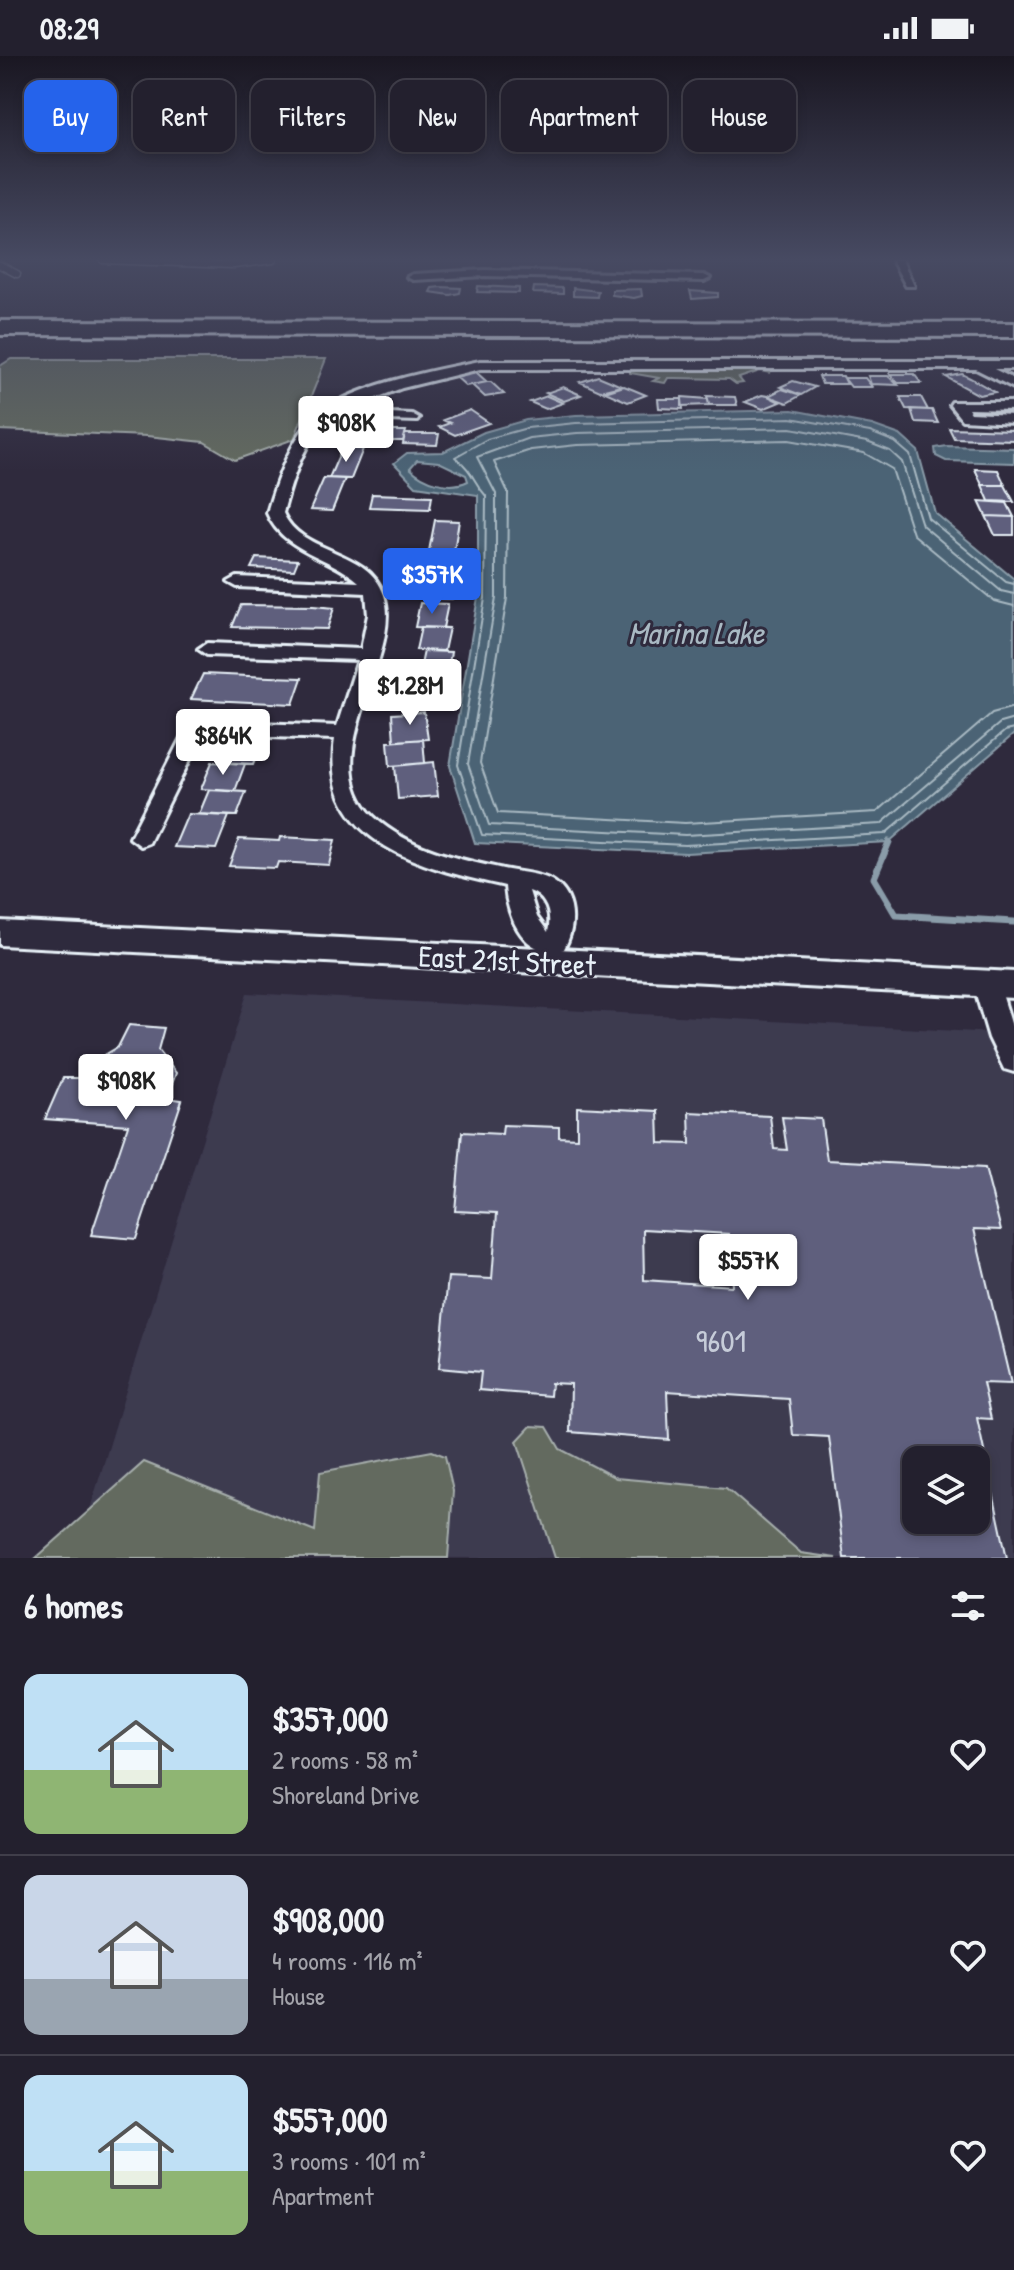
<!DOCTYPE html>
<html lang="en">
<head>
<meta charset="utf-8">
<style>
  body { margin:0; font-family:"Patrick Hand",sans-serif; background:#2b2836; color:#f1f3f6; height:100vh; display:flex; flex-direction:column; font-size:30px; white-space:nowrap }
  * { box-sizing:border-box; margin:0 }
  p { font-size:26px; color:#a3a3aa }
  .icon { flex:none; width:44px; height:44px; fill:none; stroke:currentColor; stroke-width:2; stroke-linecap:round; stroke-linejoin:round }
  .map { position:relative; height:1502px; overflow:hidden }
  .panel { display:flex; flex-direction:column; background:#23202e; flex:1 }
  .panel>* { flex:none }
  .banner { position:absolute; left:24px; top:24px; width:966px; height:72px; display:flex; gap:16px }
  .buttons { position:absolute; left:902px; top:1390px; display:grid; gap:16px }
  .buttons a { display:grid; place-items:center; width:88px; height:88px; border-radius:16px; background:#23202e; box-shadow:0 4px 12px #0003,0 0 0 2px #403e4a; font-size:40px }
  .price { position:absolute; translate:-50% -68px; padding:0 18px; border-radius:8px; background:#fff; color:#222; font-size:26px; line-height:52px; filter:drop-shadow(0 2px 4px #0008) }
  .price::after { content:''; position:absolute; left:50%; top:48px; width:24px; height:18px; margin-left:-12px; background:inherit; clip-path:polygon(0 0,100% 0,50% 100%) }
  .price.selected { background:#2563eb; color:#fff }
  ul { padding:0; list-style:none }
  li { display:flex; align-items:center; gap:24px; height:200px; padding:0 24px }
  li+li { border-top:2px solid #403e4a }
  li span { display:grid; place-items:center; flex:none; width:224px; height:160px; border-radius:16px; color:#555 }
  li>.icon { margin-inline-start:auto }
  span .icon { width:96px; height:96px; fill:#fffc; stroke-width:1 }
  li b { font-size:34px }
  h2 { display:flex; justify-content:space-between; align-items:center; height:96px; padding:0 24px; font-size:34px }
  .tag { padding:0 28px; border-radius:16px; background:#23202e; box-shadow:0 4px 12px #0003,0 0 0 2px #403e4a; font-size:28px; line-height:72px }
  .tag.selected { background:#2563eb; color:#fff }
  .status { display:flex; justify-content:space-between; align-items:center; height:56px; padding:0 40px; background:#23202e; direction:ltr }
  .status svg { height:22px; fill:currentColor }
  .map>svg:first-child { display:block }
  .built { fill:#3d3a50; fill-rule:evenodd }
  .green { fill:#636b5f; stroke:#a6aeac; stroke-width:2 }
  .water { fill:#4b6474; stroke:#8a9ca9; stroke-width:2; fill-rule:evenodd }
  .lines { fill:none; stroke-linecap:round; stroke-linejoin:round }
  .shore { stroke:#a9b9c3; stroke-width:2 }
  .stream { stroke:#8a9ca9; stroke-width:7 }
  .building { fill:#5f5f7d; stroke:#e8f1f8; stroke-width:2; fill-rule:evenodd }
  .lane-casing { stroke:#e8f1f8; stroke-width:9 }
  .street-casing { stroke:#e8f1f8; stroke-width:6 }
  .secondary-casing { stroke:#e8f1f8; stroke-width:6 }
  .highway-casing { stroke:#e8f1f8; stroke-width:6 }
  .lane { stroke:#2f2a3d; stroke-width:6 }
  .street { fill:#2f2a3d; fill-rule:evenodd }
  .secondary { fill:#2f2a3d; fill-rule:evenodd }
  .highway { fill:#2f2a3d; fill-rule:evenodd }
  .labels { text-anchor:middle; stroke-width:6; stroke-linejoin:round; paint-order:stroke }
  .street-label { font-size:30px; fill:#e8f1f8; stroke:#2f2a3d }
  .water-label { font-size:32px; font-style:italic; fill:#a9b9c3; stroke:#2f2a3d }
  .near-number-label { font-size:32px; fill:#c6ccd9 }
</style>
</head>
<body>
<div class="status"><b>08:29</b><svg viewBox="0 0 49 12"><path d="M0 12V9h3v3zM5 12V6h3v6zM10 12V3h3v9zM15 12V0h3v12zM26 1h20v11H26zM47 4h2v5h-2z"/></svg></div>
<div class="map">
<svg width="1014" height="1502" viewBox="0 0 1014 1502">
  <rect width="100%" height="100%" fill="#2f2a3d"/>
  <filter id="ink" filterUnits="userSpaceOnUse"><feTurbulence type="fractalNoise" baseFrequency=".0125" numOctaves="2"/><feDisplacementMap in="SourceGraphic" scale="16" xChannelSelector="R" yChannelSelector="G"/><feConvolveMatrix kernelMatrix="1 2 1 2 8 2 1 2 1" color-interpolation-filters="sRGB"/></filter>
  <g filter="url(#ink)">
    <path class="built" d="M 247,937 L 1014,978 L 1014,1502 L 75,1502 ZM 916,1404 L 976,1404 L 976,1464 L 916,1464 Z"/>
    <path class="green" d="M 11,303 L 326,303 L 294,383 L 235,404 L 204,386 L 147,380 L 0,374 L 0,310 Z
      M 630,312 L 755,312 L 771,317 L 760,315 L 739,322 L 743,327 L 736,328 L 729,323 L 675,322 L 668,322 L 665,327 L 653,325 L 659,322 L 630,317 Z
      M 531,1370 L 547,1371 L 560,1393 L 616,1422 L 726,1432 L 801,1497 L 836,1502 L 555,1502 L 517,1385 Z
      M 432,1395 L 445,1400 L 453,1435 L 448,1502 L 36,1502 L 144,1406 L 315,1475 L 320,1416 Z"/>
    <path class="water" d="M 792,354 L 872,369 L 900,379 L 918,395 L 935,457 L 1014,523 L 1014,678 L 889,786 L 686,797 L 475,787 L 450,710 L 478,541 L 478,439 L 416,430 L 394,407 L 407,397 L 443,396 L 484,376 L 526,364 L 576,359 ZM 417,404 L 439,406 L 466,419 L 468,425 C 450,434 424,426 410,412 Z
      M 947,390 L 1014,392 L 1014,407 L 946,405 L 936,400 L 935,392 Z"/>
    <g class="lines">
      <path class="shore" d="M 1014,528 L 1006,526 L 928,462 L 910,399 L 895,386 L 870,376 L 791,362 L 576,367 L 527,372 L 487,383 L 455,401 C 475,417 471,423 486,440 L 485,542 L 458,709 L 482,779 L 685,789 L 885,778 L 1005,675 L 1014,673
        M 1014,538 L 1001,535 L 922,469 L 902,406 L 890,395 L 867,386 L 791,372 L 577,377 L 529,382 L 477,401 L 496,438 L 496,542 L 468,708 L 489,769 L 685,779 L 881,768 L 1000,667 L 1014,663
        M 1014,550 L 994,545 L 913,478 L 892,413 L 864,397 L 789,384 L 577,389 L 531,394 L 494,406 L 508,436 L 507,542 L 480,707 L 498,757 L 685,767 L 877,756 L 992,657 L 1014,651"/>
      <path class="stream" d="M 889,786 L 874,822 L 896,859 L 1014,866"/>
    </g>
    <path class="building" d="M 478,230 L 519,232 L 519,237 L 477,236 Z
      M 534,231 L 563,232 L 563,238 L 533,237 Z
      M 432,232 L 441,231 L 461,232 L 460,237 L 450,239 L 430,236 Z
      M 573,232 L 598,235 L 597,241 L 573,240 Z
      M 641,233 L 642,240 L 634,242 L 612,239 L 612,234 Z
      M 690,235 L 718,237 L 718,241 L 692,243 Z
      M 476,316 L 487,326 L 466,330 L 455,320 Z
      M 890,318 L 914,318 L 921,327 L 898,327 Z
      M 962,318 L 970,322 L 995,336 L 979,339 L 946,321 Z
      M 598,320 L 610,325 L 621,330 L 600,335 L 580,326 Z
      M 819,320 L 843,320 L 847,328 L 822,328 Z
      M 868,320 L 888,320 L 898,329 L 871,328 Z
      M 844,322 L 865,322 L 872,331 L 851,331 Z
      M 793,325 L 815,331 L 801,339 L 780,331 Z
      M 487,326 L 491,326 L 504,338 L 485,341 L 472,329 Z
      M 624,330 L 634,334 L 646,339 L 628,346 L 605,336 Z
      M 563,331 L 581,339 L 564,345 L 546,337 Z
      M 782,333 L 801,339 L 787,347 L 768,340 Z
      M 762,339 L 768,340 L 780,346 L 763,353 L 745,346 Z
      M 547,340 L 563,347 L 546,353 L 530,346 Z
      M 707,340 L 735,341 L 737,349 L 709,349 Z
      M 682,341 L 708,343 L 709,349 L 682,350 Z
      M 900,341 L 921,341 L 928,354 L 906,353 Z
      M 658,343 L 682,343 L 683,353 L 659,352 Z
      M 911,353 L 932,354 L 938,367 L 915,366 Z
      M 470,354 L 489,367 L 455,379 L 439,371 L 450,367 L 443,364 Z
      M 342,372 L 374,372 L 371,381 L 339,380 Z
      M 949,372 L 1014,374 L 1014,384 L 954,382 Z
      M 373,375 L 406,375 L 403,385 L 370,385 Z
      M 405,378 L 439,378 L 437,389 L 403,388 Z
      M 342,392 L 363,393 L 351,423 L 329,422 Z
      M 975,413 L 998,414 L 1005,429 L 982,429 Z
      M 324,422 L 345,423 L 332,455 L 310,454 Z
      M 982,429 L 1005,429 L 1014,446 L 989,445 Z
      M 372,438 L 432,440 L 430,453 L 369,451 Z
      M 979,445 L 1007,447 L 1014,461 L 986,460 Z
      M 986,460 L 1014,461 L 1014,479 L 995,479 Z
      M 435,464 L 459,465 L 453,501 L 428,500 Z
      M 432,501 L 458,501 L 452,543 L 425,542 Z
      M 256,502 L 298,504 L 294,514 L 251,512 Z
      M 420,547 L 448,548 L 443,572 L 415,571 Z
      M 241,549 L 313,550 L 334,552 L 327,573 L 232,571 Z
      M 421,571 L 449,572 L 444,595 L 416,594 Z
      M 424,595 L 451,596 L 447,620 L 419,618 Z
      M 203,618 L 270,621 L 302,622 L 293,648 L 191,643 Z
      M 412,618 L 439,619 L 434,645 L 406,644 Z
      M 424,656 L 428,683 L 394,685 L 392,658 Z
      M 423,683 L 425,707 L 390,710 L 388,686 Z
      M 229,684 L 262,686 L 253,708 L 220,706 Z
      M 212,706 L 245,708 L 235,735 L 201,733 Z
      M 434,706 L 438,740 L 398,743 L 395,710 Z
      M 209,734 L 246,736 L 237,760 L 199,758 Z
      M 188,758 L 229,760 L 216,793 L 174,791 Z
      M 280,781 L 335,784 L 329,809 L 278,806 L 276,812 L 229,810 L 239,783 L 279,785 Z
      M 129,969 L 164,972 L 158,994 L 176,1017 L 167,1042 L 182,1044 L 136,1183 L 91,1179 L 128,1069 L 45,1063 L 63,1022 L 81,1022 L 86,1010 L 118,991 Z
      M 577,1051 L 658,1055 L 659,1087 L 690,1088 L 689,1056 L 770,1060 L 774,1093 L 787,1094 L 782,1061 L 821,1063 L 827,1104 L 985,1112 L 1001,1174 L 974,1173 L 1011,1328 L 983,1327 L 991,1363 L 977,1362 L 1007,1502 L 844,1502 L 829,1381 L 793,1379 L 789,1343 L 667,1335 L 669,1384 L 570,1376 L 571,1328 L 551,1327 L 550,1340 L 479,1334 L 481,1316 L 439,1312 L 448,1221 L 492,1223 L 497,1157 L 455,1155 L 462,1076 L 502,1078 L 503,1069 L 559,1071 L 559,1081 L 577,1082 ZM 643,1173 L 729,1178 L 732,1230 L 644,1224 ZM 916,1404 L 976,1404 L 976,1464 L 916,1464 Z"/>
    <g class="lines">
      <g class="lane-casing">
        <path id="lane" d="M 103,204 L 234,209 L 273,204
          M 0,209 L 17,218"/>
      </g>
      <g class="street-casing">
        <path id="street" d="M 892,204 L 902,204 L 914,230 L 906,230 Z
          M 485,214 L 704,219 L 710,222 L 704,225 L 485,220 L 413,224 L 407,221 L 413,218 Z
          M 480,305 L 1014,305 L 1014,313 L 994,313 L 1014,323 L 1014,332 L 976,313 L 480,313 L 402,332 L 342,355 L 412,358 L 419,362 L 417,365 L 330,362 C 304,382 291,427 283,457 C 301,499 369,492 384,539 C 404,601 312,702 374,761 C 409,793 458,803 503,813 C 517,816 538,817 551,824 C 577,839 576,871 564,893 C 526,905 507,862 505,830 C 425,812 319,789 335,683 L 202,679 L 149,787 L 141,790 L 130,782 L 187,670 L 209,665 L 337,670 L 358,604 L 207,599 L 198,593 L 207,587 L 361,593 L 368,559 L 366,537 L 237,531 L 228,526 L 237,521 L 359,526 C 330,500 283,496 267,457 C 276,426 291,380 317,359 C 353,329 434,314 480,305 ZM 529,835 C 547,841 552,859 548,876 L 537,861 Z
          M 952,346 L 1014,346 L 1014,354 L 968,353 L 971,357 L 1014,359 L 1014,367 L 962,364 L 950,349 Z
          M 986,918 L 995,921 L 999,928 L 1014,977 L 1014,1016 L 1004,1013 L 989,982 L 973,928 L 977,921 Z"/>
      </g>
      <g class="secondary-casing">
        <path id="secondary" d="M 0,865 L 1014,916 L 1014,942 L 0,889 Z"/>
      </g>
      <g class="highway-casing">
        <path id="highway" d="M 0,265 L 1014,267 L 1014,281 L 0,279 Z"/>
      </g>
      <use href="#lane" class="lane"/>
      <use href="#street" class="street"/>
      <use href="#secondary" class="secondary"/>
      <use href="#highway" class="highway"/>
    </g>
  </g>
  <linearGradient id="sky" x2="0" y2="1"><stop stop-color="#1a1722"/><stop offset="0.49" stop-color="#474a62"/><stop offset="1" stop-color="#474a62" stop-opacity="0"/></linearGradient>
  <rect width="1014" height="415" fill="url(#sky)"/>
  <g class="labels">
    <g class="street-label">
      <text transform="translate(507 905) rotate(3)" y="10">East 21st Street</text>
    </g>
    <g class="water-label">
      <text x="696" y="588">Marina Lake</text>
    </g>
    <g class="near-number-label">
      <text x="721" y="1296">9601</text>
    </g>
  </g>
</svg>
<div class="buttons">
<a><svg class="icon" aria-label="layers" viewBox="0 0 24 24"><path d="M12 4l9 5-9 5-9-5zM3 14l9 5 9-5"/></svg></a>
</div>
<b class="price" style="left:346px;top:408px">$908K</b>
<b class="price selected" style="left:432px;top:560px">$357K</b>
<b class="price" style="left:410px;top:671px">$1.28M</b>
<b class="price" style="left:223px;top:721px">$864K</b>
<b class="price" style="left:126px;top:1066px">$908K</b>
<b class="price" style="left:748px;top:1246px">$557K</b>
<div class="banner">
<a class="tag selected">Buy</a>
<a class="tag">Rent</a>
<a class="tag">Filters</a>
<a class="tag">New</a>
<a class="tag">Apartment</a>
<a class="tag">House</a>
</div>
</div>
<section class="panel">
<h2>6 homes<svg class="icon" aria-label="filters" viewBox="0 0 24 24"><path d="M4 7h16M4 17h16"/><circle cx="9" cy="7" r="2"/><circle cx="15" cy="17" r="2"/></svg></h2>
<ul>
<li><span style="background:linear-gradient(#bfe0f5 60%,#8fb573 0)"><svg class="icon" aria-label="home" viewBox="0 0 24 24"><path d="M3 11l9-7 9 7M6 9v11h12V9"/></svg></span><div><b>$357,000</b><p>2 rooms · 58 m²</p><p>Shoreland Drive</p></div><svg class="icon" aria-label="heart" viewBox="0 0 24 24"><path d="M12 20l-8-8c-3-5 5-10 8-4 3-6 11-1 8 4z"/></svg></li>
<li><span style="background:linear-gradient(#c9d6e8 65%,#9aa5b1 0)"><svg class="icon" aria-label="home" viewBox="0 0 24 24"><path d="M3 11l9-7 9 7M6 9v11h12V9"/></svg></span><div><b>$908,000</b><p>4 rooms · 116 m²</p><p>House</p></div><svg class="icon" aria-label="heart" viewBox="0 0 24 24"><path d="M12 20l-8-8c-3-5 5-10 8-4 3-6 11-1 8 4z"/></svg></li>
<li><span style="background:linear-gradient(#bfe0f5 60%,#8fb573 0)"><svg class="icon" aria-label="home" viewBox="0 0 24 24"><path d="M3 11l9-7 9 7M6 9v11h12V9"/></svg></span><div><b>$557,000</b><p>3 rooms · 101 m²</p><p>Apartment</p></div><svg class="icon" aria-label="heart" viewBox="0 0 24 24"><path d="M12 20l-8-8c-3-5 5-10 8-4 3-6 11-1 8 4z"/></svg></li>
</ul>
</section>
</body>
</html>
